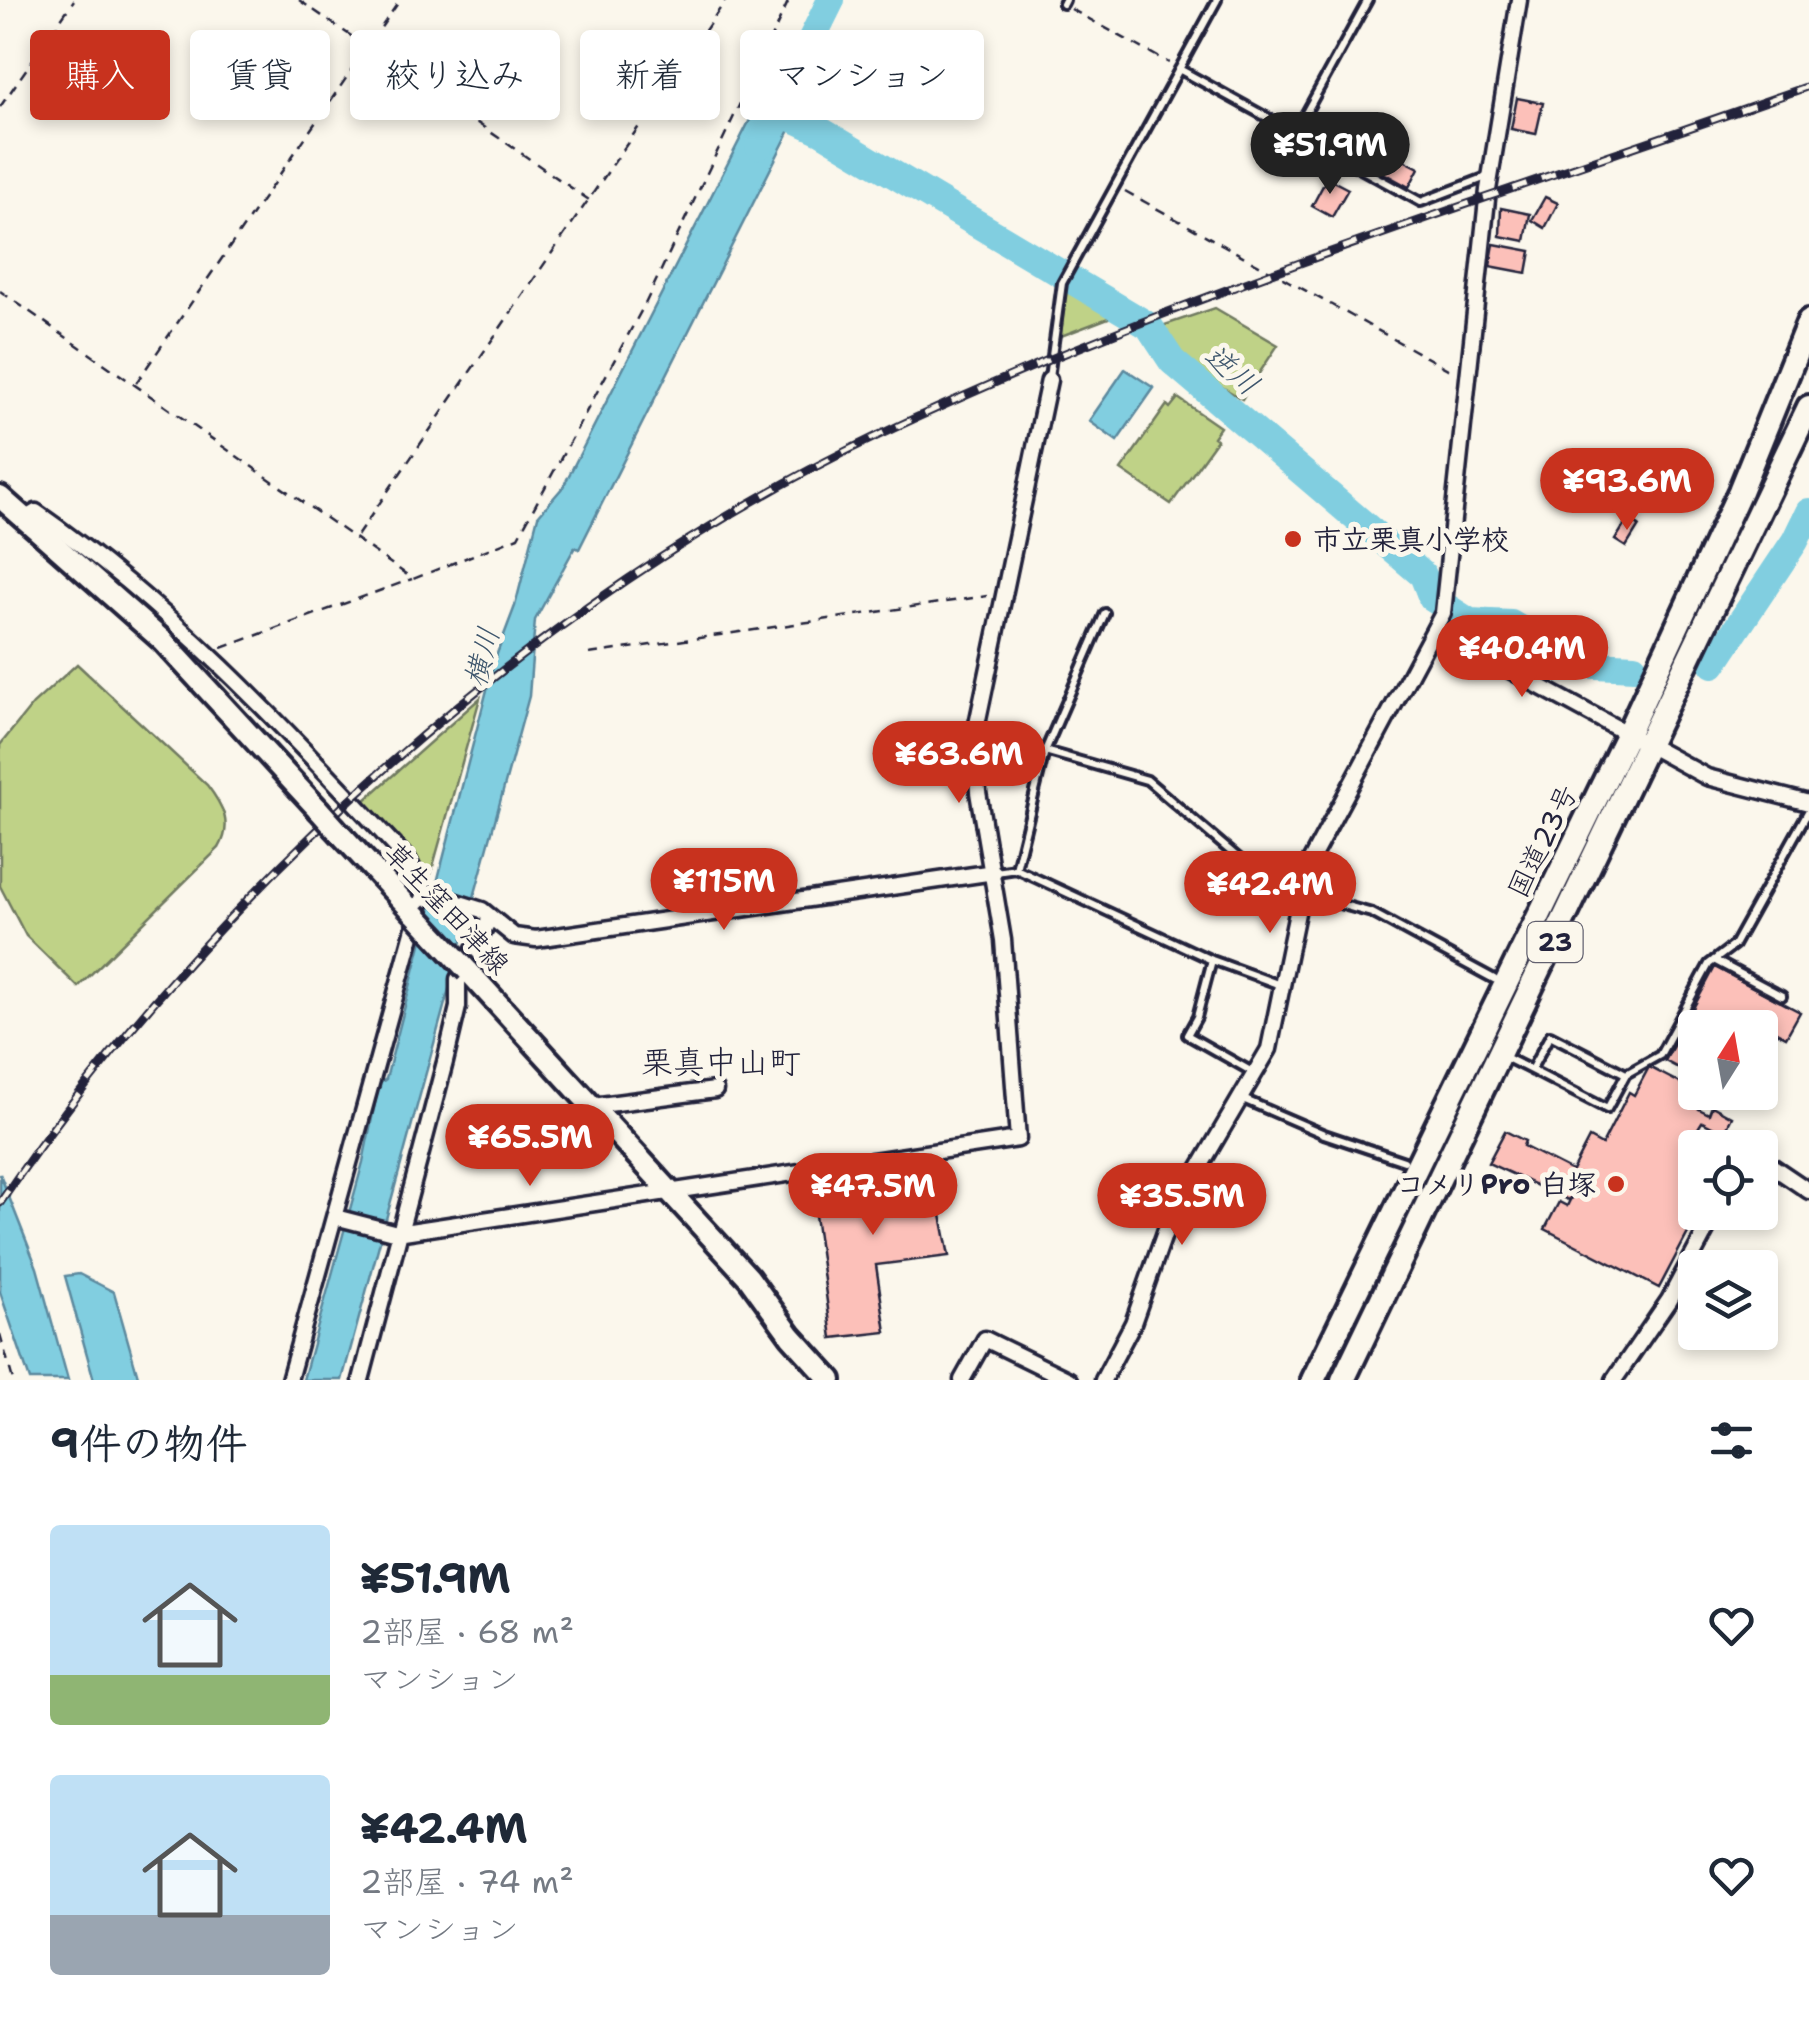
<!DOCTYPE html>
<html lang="ja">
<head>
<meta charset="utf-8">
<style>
  body { margin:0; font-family:"Shantell Sans","Klee One",sans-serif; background:#f2f2f3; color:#1f2937; height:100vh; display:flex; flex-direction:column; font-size:38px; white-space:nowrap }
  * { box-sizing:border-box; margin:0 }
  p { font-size:32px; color:#747a83 }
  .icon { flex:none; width:55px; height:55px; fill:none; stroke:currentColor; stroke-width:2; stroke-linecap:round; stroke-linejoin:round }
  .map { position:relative; height:1380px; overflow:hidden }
  .panel { display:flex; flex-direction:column; background:#fff; flex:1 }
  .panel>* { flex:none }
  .top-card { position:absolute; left:30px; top:30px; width:1000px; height:90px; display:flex; gap:20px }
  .needle { width:65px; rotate:11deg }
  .controls { position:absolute; left:1678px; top:1010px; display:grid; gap:20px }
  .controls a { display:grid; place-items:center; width:100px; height:100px; border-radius:10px; background:#fff; box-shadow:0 5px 15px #0003; font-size:50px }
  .price { position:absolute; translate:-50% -85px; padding:0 22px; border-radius:35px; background:#c8321e; color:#fff; font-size:32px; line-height:65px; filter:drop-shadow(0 2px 5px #0008) }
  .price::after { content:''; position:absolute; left:50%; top:60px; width:30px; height:22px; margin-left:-15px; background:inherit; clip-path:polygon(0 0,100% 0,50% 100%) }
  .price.current { background:#222; color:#fff }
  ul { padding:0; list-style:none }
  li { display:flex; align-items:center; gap:30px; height:250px; padding:0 50px }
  li span { display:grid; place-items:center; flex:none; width:280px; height:200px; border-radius:10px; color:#555 }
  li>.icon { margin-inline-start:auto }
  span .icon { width:120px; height:120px; fill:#fffc; stroke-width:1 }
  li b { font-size:42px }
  h2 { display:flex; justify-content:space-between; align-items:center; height:120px; padding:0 50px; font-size:42px }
  .chip { padding:0 35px; border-radius:10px; background:#fff; box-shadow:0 5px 15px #0003; font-size:35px; line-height:90px }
  .chip.current { background:#c8321e; color:#fff }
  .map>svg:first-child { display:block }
  .green { fill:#bfd287; stroke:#707a61; stroke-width:2.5 }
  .water { fill:#81cee0; stroke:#5b899e; stroke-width:2.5 }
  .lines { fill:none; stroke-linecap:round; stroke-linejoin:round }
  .river { stroke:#81cee0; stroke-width:28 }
  .building { fill:#fcc0b9; stroke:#22223b; stroke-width:2.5 }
  .service-casing { stroke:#22223b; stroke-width:14 }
  .minor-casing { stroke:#22223b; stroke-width:21 }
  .secondary-casing { stroke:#22223b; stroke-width:28 }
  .trunk-casing { stroke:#22223b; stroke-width:30 }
  .path { stroke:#22223b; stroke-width:2.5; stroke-dasharray:10 8; stroke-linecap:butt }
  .service { stroke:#fbf7ec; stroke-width:6 }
  .minor { stroke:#fbf7ec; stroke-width:14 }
  .secondary { stroke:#fbf7ec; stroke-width:20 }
  .trunk { stroke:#fbf7ec; stroke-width:22 }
  .rail-casing { stroke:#22223b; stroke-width:9 }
  .rail { stroke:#fbf7ec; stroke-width:5; stroke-dasharray:15; stroke-linecap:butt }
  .secondary-bridge-casing { stroke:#22223b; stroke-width:28; stroke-linecap:butt }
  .secondary-bridge { stroke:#fbf7ec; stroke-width:20 }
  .poi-dot { fill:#c8321e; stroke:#fbf7ec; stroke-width:4 }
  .labels { text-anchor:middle; stroke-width:10; stroke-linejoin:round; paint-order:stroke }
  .shield { fill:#fbf7ec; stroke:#636270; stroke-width:2.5 }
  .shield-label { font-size:25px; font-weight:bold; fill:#22223b }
  .poi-label { font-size:28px; font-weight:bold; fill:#22223b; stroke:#fbf7ec; text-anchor:start }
  .street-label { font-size:28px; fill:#22223b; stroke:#fbf7ec }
  .water-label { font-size:30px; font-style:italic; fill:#3e566d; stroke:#fbf7ec }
  .quarter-label { font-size:32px; fill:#22223b; stroke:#fbf7ec }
</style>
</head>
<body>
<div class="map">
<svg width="1809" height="1380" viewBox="0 0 1809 1380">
  <rect width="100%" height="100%" fill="#fbf7ec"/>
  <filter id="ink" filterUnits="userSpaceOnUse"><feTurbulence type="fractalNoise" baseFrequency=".01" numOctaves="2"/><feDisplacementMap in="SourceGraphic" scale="20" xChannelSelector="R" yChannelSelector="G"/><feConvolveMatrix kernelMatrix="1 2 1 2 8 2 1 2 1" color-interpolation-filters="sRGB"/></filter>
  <g filter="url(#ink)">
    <path class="green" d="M 1066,284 L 1119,314 L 1061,336 Z
      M 1215,308 L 1278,345 L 1242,399 L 1179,361 L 1159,327 Z
      M 1178,398 L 1220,427 L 1213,437 L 1217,440 L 1171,504 L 1121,470 L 1167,405 L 1170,408 Z
      M 77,664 L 207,785 C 223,806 233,824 219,848 L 78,987 L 26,936 L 0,886 L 0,745 L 33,704 Z
      M 480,698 L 428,884 L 364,801 Z"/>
    <path class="water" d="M 757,106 L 792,126 L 579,549 L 575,547 L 535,620 L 529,696 L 342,1380 L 303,1380 L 363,1162 L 379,1084 L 386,1079 L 495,659 L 515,606 L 538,516 L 563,487 Z
      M 1125,369 L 1154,388 L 1117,441 L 1089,421 Z
      M 0,1174 L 37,1268 L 68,1380 L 30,1380 L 0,1292 Z
      M 79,1274 L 114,1292 L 139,1380 L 94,1380 L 65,1276 Z"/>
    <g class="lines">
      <path class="river" d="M 778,111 L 821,131 L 1149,326 L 1172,361 L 1423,575 L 1432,598 L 1470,622 L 1511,624 L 1577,664 L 1634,667
        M 759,146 L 831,0
        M 1713,664 L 1795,541 L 1809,512"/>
    </g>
    <path class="building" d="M 1517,98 L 1543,103 L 1536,134 L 1511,129 Z
      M 1388,152 L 1419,168 L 1409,187 L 1378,170 Z
      M 1327,178 L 1348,189 L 1332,217 L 1312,206 Z
      M 1545,197 L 1558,203 L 1545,228 L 1532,220 Z
      M 1501,208 L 1530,214 L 1525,241 L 1500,236 Z
      M 1494,244 L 1531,251 L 1527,273 L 1490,266 Z
      M 1628,519 L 1639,526 L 1626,547 L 1615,540 Z
      M 1715,967 L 1800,1012 L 1786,1037 L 1759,1023 L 1757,1028 L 1695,1028 L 1695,1077 L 1665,1061 Z
      M 1649,1067 L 1705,1096 L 1699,1109 L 1709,1114 L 1712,1106 L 1732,1117 L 1724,1133 L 1702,1122 L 1697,1130 L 1730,1148 L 1695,1148 L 1699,1212 L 1659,1288 L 1545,1229 L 1559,1202 L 1567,1206 L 1572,1196 L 1568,1200 L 1488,1163 L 1505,1131 L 1525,1141 L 1523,1146 L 1572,1171 L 1589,1138 L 1602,1145 L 1629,1092 L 1634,1095 Z
      M 931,1164 L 949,1256 L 876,1265 L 886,1332 L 832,1338 L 810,1179 Z"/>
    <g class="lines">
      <g class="service-casing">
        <path id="service" d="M 1063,4 L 1065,0
          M 1179,69 L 1421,202 L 1489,176
          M 1296,131 L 1368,0
          M 1049,378 L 1062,283 L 1217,0
          M 1045,751 L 1147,780 L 1250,868 L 1299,893 L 1372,913 L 1494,979
          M 1016,869 L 1045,751 L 1105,613
          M 996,872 L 1016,869 L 1212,960 L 1283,986
          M 1212,960 L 1197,1017 L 1187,1035 L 1256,1074
          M 1714,960 L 1782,996
          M 1505,1057 L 1531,1070
          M 1626,1074 L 1550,1035 L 1531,1070 L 1607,1109 L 1626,1074 L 1660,1055 L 1709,964 L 1734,945 L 1809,810
          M 1243,1099 L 1324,1134 L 1404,1161"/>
      </g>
      <g class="minor-casing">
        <path id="minor" d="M 26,518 L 36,512 C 177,610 292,736 409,861 L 424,892 L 482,910 L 514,936 L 536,939 L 994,872
          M 1436,630 L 1707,777 L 1809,803
          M 593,1106 L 715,1090
          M 1760,1158 L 1809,1191
          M 335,1217 L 397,1233 L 1018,1139 L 1003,940 L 978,792 L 975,734 L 1049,380
          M 289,1380 L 424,892
          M 361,1380 L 445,1062 L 458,1007 L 458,979 L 489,920
          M 962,1380 L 985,1339 L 1069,1380
          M 1103,1380 L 1133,1323 L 1170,1218 L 1269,1049 L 1306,869 L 1443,613 L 1488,190 L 1519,0
          M 1614,1380 L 1669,1300 L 1716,1212"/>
      </g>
      <g class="secondary-casing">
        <path id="secondary" d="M 0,497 L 163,641 L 318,809
          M 335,828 L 415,914
          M 468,971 L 749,1278 L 791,1336 L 831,1380"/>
      </g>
      <g class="trunk-casing">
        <path id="trunk" d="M 1313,1380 L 1628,733 L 1740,491 L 1809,321
          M 1343,1380 L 1809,407"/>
      </g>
      <path class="path" d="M 299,0 L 589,200
        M 1071,9 L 1169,63
        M 0,107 L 74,0
        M 1125,191 L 1455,373
        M 0,291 L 413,579 L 518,537 L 646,302 L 789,0
        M 136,383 L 400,0
        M 357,536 L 726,0
        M 222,648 L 412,579
        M 589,654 L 987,596
        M 0,1334 L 13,1380"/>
      <use href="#service" class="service"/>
      <use href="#minor" class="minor"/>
      <use href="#secondary" class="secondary"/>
      <use href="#trunk" class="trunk"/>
      <g class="rail-casing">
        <path id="rail" d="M 0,1203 C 209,893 540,596 879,435 C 1176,294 1499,196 1809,86"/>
      </g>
      <use href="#rail" class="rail"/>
      <g class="secondary-bridge-casing">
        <path id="secondary-bridge" d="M 318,809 L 335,828
          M 415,914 L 468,971"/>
      </g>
      <use href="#secondary-bridge" class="secondary-bridge"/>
    </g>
  </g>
  <g class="poi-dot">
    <circle cx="1293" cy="539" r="10"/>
    <circle cx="1616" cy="1184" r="10"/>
  </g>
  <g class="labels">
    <rect class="shield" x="1527.5" y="922" width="55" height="40" rx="8"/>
    <g class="shield-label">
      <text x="1555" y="951">23</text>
    </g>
    <g class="poi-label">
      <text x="1313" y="549">市立栗真小学校</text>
      <text x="1596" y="1194" text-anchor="end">コメリPro 白塚</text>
    </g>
    <g class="street-label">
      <text transform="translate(1542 841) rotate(-64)" y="10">国道23号</text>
      <text transform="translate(447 908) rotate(47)" y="10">草生窪田津線</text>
    </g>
    <g class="water-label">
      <text transform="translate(1232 370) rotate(40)" y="10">逆川</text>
      <text transform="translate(482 657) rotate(-75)" y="10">横川</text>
    </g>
    <g class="quarter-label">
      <text x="721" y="1073">栗真中山町</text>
    </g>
  </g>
</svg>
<div class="controls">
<a><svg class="needle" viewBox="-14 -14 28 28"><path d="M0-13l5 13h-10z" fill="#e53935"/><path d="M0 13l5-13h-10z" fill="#747a83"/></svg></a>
<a><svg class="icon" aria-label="locate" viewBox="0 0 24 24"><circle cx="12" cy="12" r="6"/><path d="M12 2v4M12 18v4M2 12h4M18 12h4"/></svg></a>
<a><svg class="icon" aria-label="layers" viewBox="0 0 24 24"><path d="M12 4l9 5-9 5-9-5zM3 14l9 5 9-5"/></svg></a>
</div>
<b class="price current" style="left:1330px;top:197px">¥51.9M</b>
<b class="price" style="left:1627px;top:533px">¥93.6M</b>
<b class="price" style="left:1522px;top:700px">¥40.4M</b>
<b class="price" style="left:959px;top:806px">¥63.6M</b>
<b class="price" style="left:724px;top:933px">¥115M</b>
<b class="price" style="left:1270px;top:936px">¥42.4M</b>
<b class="price" style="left:530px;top:1189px">¥65.5M</b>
<b class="price" style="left:873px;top:1238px">¥47.5M</b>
<b class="price" style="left:1182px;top:1248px">¥35.5M</b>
<div class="top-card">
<a class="chip current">購入</a>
<a class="chip">賃貸</a>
<a class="chip">絞り込み</a>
<a class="chip">新着</a>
<a class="chip">マンション</a>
</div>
</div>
<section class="panel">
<h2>9件の物件<svg class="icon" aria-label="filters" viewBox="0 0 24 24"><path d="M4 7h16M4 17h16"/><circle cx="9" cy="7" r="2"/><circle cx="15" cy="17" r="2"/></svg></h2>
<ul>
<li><span style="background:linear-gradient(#bfe0f5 75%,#8fb573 0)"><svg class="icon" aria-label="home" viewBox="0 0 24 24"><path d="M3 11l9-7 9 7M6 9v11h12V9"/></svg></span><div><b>¥51.9M</b><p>2部屋 · 68 m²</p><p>マンション</p></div><svg class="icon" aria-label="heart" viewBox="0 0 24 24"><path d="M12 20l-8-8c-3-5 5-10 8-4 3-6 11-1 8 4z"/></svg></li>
<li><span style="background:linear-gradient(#bfe0f5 70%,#9aa5b1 0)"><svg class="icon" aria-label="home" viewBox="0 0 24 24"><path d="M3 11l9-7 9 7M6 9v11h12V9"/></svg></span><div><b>¥42.4M</b><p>2部屋 · 74 m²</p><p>マンション</p></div><svg class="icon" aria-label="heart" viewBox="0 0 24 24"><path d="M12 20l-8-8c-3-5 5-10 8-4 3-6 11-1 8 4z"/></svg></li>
</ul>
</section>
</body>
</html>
